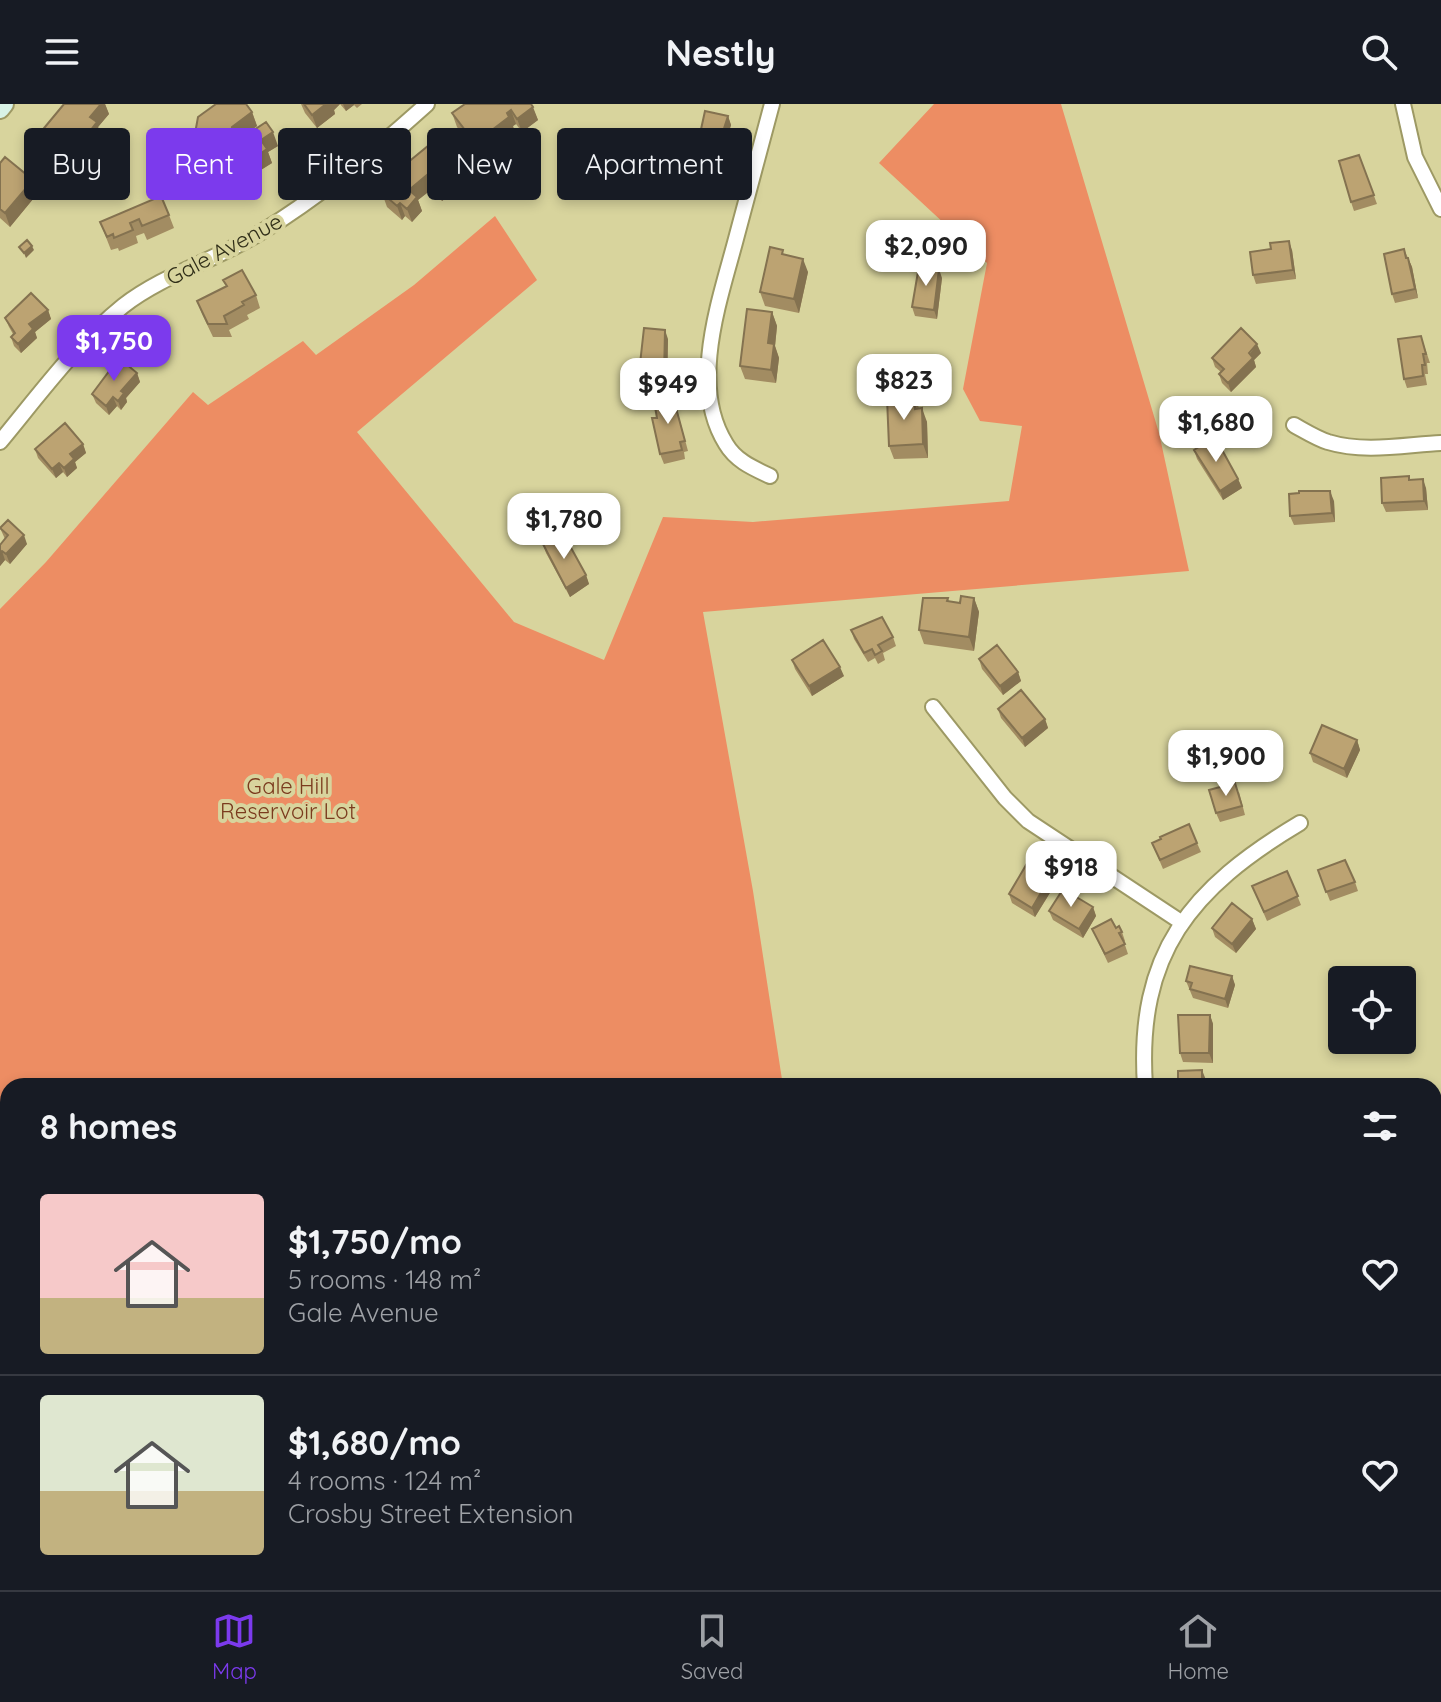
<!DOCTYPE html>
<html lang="en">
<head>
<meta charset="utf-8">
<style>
  body { margin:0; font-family:Quicksand,sans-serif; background:#242831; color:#f1f3f6; height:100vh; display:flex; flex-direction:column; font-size:30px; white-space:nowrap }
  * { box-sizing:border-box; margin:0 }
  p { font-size:26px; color:#9ea1a6 }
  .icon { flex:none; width:44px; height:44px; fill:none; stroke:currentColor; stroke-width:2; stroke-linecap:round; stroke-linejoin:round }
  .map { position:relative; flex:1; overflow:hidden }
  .side { position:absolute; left:0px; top:974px; width:1442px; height:512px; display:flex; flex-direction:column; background:#171b24; border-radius:24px 24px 0 0; box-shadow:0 4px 12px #0003 }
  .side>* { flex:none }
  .banner { position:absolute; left:24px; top:24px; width:800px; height:72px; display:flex; gap:16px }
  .controls { position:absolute; left:1328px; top:862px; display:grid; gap:16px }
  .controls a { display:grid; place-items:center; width:88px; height:88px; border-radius:8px; background:#171b24; box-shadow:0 4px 12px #0003; font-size:40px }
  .price { position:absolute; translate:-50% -68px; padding:0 18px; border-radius:16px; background:#fff; color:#222; font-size:26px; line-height:52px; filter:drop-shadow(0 2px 4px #0008) }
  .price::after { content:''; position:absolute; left:50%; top:48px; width:24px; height:18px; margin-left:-12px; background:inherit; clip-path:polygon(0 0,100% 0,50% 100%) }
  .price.active { background:#7c3aed; color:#fff }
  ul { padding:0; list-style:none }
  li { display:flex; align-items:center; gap:24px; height:200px; padding:0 40px }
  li+li { border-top:2px solid #363941 }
  li span { display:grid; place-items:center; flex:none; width:224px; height:160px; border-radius:8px; color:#555 }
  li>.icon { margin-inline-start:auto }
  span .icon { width:96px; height:96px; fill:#fffc; stroke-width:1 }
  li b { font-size:34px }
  h2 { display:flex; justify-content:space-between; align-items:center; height:96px; padding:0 40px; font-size:34px }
  .chip { padding:0 28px; border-radius:8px; background:#171b24; box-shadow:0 4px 12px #0003; font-size:28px; line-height:72px }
  .chip.active { background:#7c3aed; color:#fff }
  header { display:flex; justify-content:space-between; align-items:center; height:104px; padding:0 40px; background:#171b24; font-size:36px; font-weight:800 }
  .tabs { display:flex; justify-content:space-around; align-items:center; height:112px; border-top:2px solid #363941; background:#171b24; font-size:22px; color:#9ea1a6 }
  .tabs a { display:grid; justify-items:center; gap:4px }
  .tabs .active { color:#7c3aed }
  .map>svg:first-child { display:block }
  .green { fill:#ed8d63 }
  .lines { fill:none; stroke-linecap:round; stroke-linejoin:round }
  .minor-casing { stroke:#9d9964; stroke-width:18 }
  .secondary-casing { stroke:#9d9964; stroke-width:22 }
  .minor { stroke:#fff; stroke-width:14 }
  .secondary { stroke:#d8f2e6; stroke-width:18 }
  .wall { fill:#a28c62 }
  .shaded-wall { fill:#847250 }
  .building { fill:#bca372; stroke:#847250; stroke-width:2 }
  .labels { text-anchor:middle; stroke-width:8; stroke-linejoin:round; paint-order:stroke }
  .street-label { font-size:22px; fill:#302e18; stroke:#d8d49d }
  .park-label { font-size:22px; fill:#7b3b1e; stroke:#d8d49d }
</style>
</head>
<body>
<header><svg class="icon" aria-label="menu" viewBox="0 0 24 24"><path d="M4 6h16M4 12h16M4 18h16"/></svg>Nestly<svg class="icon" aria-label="search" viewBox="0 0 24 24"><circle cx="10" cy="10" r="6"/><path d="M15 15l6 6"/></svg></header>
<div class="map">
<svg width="1441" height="1486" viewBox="0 0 1441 1486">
  <rect width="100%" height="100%" fill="#d8d49d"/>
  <path class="green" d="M 934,0 L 1061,0 L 1159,329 L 1189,467 L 703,508 L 753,787 L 783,982 L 8,982 L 8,1478 L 333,1478 L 334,1486 L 0,1486 L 0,505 L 46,458 L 193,288 L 208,301 L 303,237 L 316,251 L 414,181 L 495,112 L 537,176 L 357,328 L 514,518 L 604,556 L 663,413 L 753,418 L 1009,397 L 1022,322 L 980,317 L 963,285 L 987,159 L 879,59 Z"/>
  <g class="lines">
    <g class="minor-casing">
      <path id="minor" d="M 1403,0 L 1415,53 L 1441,105
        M 1294,321 C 1305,327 1316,334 1328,338 C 1364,349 1404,341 1441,339
        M 0,338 C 39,291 76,240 123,202 C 164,170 219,155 263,127 C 322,91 376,46 427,0
        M 770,372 C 753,364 736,357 726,340 C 688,280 721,193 737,131 C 749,87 760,44 772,0
        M 933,603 L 1005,694 L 1028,717 L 1181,818
        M 1145,982 C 1136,849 1191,784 1300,719
        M 1434,1444 L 1441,1451"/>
    </g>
    <g class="secondary-casing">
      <path id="secondary" d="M 0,5 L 4,0"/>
    </g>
    <use href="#minor" class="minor"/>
    <use href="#secondary" class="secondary"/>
  </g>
  <path class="wall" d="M 64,0 L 105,0 L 109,10 L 98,23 L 102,32 L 91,46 L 84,40 L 67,61 L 45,43 L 40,29 Z
    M 301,0 L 362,0 L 357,4 L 354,1 L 346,7 L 340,0 L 334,6 L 335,10 L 317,24 L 305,9 Z
    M 531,0 L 538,16 L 522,28 L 516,20 L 513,22 L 514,26 L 480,53 L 457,23 L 452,9 Z
    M 252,8 L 257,22 L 237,37 L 278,42 L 268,48 L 272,59 L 251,72 L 254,79 L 237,90 L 230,79 L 210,92 L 195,70 L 190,56 L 207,45 L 201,37 L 196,24 Z
    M 728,12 L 731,21 L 721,53 L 702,48 L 698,39 Z
    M 1359,51 L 1377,100 L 1354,107 L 1351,98 Z
    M 447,54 L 452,68 L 445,73 L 452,89 L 442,97 L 432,85 L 418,96 L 422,107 L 412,118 L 405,112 L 402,116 L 387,103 L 382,89 L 398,77 L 403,70 L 401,64 Z
    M 0,59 L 33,76 L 38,89 L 10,123 L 0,114 Z
    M 509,74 L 512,89 L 501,91 L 499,87 Z
    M 169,111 L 174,124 L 147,136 L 144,129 L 136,132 L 138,139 L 119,147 L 118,144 L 111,146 L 100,118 Z
    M 1404,145 L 1412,163 L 1418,194 L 1395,199 L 1392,190 Z
    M 1292,146 L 1296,175 L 1256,180 L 1253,171 Z
    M 785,151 L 808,168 L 799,209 L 765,202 L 760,188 Z
    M 942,174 L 937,215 L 915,212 L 912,203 Z
    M 223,176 L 256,191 L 260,204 L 247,211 L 249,215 L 229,226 L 232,233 L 213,233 L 202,210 L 197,197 L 226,183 Z
    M 48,206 L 51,215 L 35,228 L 37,234 L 21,249 L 14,242 L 11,233 L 13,230 L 9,223 L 5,214 Z
    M 772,208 L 777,222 L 775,242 L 779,254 L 776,279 L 745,275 L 740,262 Z
    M 668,235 L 667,281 L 643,278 L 639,269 Z
    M 1424,241 L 1430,259 L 1427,259 L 1428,270 L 1425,270 L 1427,281 L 1407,284 L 1404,275 Z
    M 1261,249 L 1254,256 L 1256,263 L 1231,288 L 1222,279 L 1219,270 L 1221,268 L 1215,263 L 1212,254 Z
    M 137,269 L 140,278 L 126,294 L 127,298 L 121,306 L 117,302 L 109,311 L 96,299 L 92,290 Z
    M 914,292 L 919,304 L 927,318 L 928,354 L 894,355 L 889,342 Z
    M 676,302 L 688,347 L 684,348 L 685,355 L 664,360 L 660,350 L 657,314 Z
    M 83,340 L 86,349 L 75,358 L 77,364 L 67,373 L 63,368 L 56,374 L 38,354 L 35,345 Z
    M 1194,346 L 1238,375 L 1242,384 L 1223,396 L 1197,355 Z
    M 1410,376 L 1426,384 L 1428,406 L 1386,408 L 1382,399 Z
    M 1334,397 L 1335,418 L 1294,421 L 1290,412 Z
    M 0,424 L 27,440 L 10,460 L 5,456 L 0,462 L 0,441 L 5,435 Z
    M 543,440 L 586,471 L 589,480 L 570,493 L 546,449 Z
    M 948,494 L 949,498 L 960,499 L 974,494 L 979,508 L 974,547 L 924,540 L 919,526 Z
    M 851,526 L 893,533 L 896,542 L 883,549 L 885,556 L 878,560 L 875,554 L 868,558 L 854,535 Z
    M 979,555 L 1018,568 L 1021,577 L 1003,591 L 982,565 Z
    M 792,556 L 844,572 L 812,592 L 795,565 Z
    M 998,605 L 1045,615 L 1048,624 L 1025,643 L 1001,614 Z
    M 1357,636 L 1360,646 L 1347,674 L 1313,658 L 1310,649 Z
    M 1239,688 L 1245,711 L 1220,718 L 1216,709 Z
    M 1152,739 L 1197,739 L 1201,748 L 1163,765 Z
    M 1318,766 L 1355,778 L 1358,787 L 1330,797 Z
    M 1287,767 L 1301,801 L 1267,817 L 1252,782 Z
    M 1052,770 L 1056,779 L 1035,813 L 1012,799 L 1009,790 Z
    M 1093,803 L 1096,812 L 1083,834 L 1053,816 L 1049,807 Z
    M 1252,815 L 1256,825 L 1236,849 L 1215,833 L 1212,824 Z
    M 1116,824 L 1122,828 L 1125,837 L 1124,838 L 1128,850 L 1108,859 L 1092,825 Z
    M 1232,872 L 1235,881 L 1228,904 L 1193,894 L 1186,877 Z
    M 1210,911 L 1213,920 L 1213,959 L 1183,958 L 1180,949 Z
    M 0,1093 L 8,1093 L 8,1264 L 0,1264 Z
    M 1441,1347 L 1441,1383 L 1434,1376 L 1434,1349 Z"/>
  <path class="shaded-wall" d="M 101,0 L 105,0 L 109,10 L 98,23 L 102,32 L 91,46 L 86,32 L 90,13 Z
    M 326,0 L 340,0 L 334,6 L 335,10 L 317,24 L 312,11 Z
    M 343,0 L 354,0 L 354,1 L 346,7 Z
    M 533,3 L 538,16 L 522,28 L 517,15 Z
    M 511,6 L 516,20 L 513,22 L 514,26 L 480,53 L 475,39 Z
    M 252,8 L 257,22 L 237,37 L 236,45 L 231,31 L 232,23 Z
    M 728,12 L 731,21 L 721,53 L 718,43 Z
    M 79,27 L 84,40 L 67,61 L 62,48 Z
    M 273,28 L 278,42 L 268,48 L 272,59 L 251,72 L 254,79 L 237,90 L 233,76 L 261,36 Z
    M 447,54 L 452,68 L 442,76 L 437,62 Z
    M 225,65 L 230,79 L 210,92 L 205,78 Z
    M 427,71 L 432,85 L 418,96 L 422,107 L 412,118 L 407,105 L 409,86 Z
    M 447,75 L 452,89 L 442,97 L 437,84 Z
    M 33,76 L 38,89 L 10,123 L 5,109 Z
    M 400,99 L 405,112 L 402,116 L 397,102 Z
    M 1289,137 L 1292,146 L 1296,175 L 1293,166 Z
    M 32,142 L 34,146 L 26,154 L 24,149 Z
    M 1408,154 L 1412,163 L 1418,194 L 1415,185 Z
    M 803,155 L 808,168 L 799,209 L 794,195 Z
    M 939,165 L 942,174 L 937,215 L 934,206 Z
    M 48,206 L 51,215 L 35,228 L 37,234 L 21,249 L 18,240 L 29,220 Z
    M 772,208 L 777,222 L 775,242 L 779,254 L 776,279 L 771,266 L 768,239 Z
    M 665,226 L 668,235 L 667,281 L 664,272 Z
    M 1257,240 L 1261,249 L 1254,256 L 1256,263 L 1231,288 L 1228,279 Z
    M 137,269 L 140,278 L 126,294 L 127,298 L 121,306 L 118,297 L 121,287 Z
    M 113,293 L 117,302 L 109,311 L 106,302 Z
    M 922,304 L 927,318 L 928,354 L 923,340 Z
    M 83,340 L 86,349 L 75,358 L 77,364 L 67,373 L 64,364 L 70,350 Z
    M 59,359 L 63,368 L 56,374 L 52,365 Z
    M 1238,375 L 1242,384 L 1223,396 L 1220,387 Z
    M 1423,375 L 1426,384 L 1428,406 L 1424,397 Z
    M 1330,387 L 1334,397 L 1335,418 L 1332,409 Z
    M 24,431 L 27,440 L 10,460 L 6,450 Z
    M 2,447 L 5,456 L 0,462 L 0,449 Z
    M 586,471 L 589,480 L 570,493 L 566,484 Z
    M 974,494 L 979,508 L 974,547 L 969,533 Z
    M 840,563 L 844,572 L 812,592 L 809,582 Z
    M 1018,568 L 1021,577 L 1003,591 L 1000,582 Z
    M 1045,615 L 1048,624 L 1025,643 L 1022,634 Z
    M 1357,636 L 1360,646 L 1347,674 L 1344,665 Z
    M 1052,770 L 1056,779 L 1035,813 L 1032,804 Z
    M 1093,803 L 1096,812 L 1083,834 L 1079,825 Z
    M 1252,815 L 1256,825 L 1236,849 L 1232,840 Z
    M 1232,872 L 1235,881 L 1228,904 L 1225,895 Z
    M 1210,911 L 1213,920 L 1213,959 L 1209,949 Z
    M 1202,966 L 1206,976 L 1206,982 L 1202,982 Z"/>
  <path class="building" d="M 64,0 L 101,0 L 90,13 L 97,18 L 86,32 L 79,27 L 62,48 L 40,29 Z
    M 216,0 L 246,0 L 252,8 L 232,23 L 231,31 L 236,38 L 266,18 L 273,28 L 261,36 L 267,45 L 245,60 L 249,65 L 233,76 L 225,65 L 205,78 L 190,56 L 209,43 L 214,50 L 228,40 L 224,34 L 203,34 L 196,24 L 198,13 Z
    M 304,0 L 326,0 L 312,11 Z
    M 465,0 L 531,0 L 533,3 L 517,15 L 511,6 L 507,9 L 509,13 L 475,39 L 452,9 Z
    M 705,7 L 728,12 L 718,43 L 698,39 Z
    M 434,37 L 447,54 L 437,62 L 447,75 L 437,84 L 427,71 L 409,86 L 417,93 L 407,105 L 400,99 L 397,102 L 382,89 L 395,75 L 398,77 L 405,68 L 401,64 Z
    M 1359,51 L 1374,91 L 1351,98 L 1339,57 Z
    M 5,53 L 33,76 L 5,109 L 0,105 L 0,59 Z
    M 508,69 L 511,84 L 499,87 L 496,72 Z
    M 161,92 L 169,111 L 142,122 L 139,115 L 130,119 L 133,126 L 114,134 L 113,130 L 107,133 L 100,118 Z
    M 27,136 L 32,142 L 24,149 L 19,143 Z
    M 1289,137 L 1293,166 L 1253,171 L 1250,148 L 1271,145 L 1270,139 Z
    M 770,143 L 783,146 L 782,150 L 803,155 L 794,195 L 760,188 Z
    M 1404,145 L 1406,154 L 1408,154 L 1415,185 L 1392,190 L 1384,150 Z
    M 919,162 L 939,165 L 934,206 L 912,203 Z
    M 242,166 L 256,191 L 242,198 L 244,201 L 224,212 L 227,220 L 208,220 L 197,197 L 227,182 L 223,176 Z
    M 31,189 L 48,206 L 29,220 L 33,225 L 18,240 L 11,233 L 15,229 L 5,214 Z
    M 747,205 L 772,208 L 768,239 L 774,240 L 771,266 L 740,262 Z
    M 644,224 L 665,226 L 664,272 L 639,269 Z
    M 1241,224 L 1257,240 L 1249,249 L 1253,254 L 1228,279 L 1219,270 L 1224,265 L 1212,254 Z
    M 1421,232 L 1426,250 L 1423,250 L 1425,261 L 1422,261 L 1423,272 L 1404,275 L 1398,235 Z
    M 119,254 L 137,269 L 121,287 L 124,289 L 118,297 L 113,293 L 106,302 L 92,290 Z
    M 914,292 L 915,305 L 922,304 L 923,340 L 889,342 L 887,294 Z
    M 673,293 L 685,337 L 680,338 L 682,346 L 660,350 L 652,314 L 657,314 L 654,297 Z
    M 65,319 L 83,340 L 70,350 L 74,355 L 64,364 L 59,359 L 52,365 L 35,345 Z
    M 1215,333 L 1238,375 L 1220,387 L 1194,346 Z
    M 1409,372 L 1409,376 L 1423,375 L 1424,397 L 1382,399 L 1381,374 Z
    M 1299,387 L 1330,387 L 1332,409 L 1290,412 L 1289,390 L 1299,389 Z
    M 8,416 L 24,431 L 6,450 L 2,447 L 0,449 L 0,441 L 8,431 L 0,424 Z
    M 559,430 L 567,444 L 570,442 L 586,471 L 566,484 L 543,440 Z
    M 961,492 L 974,494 L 969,533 L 919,526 L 923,494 L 948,494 L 947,497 L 960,499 Z
    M 882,513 L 893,533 L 878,541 L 882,547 L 875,551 L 872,545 L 864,549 L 851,526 Z
    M 823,536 L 840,563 L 809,582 L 792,556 Z
    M 997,541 L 1018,568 L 1000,582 L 979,555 Z
    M 1021,586 L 1045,615 L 1022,634 L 998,605 Z
    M 1322,621 L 1357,636 L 1344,665 L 1310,649 Z
    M 1235,679 L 1242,702 L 1216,709 L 1209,686 Z
    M 1189,720 L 1197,739 L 1160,756 L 1152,739 L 1161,735 L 1160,733 Z
    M 1029,756 L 1052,770 L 1032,804 L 1009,790 Z
    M 1345,756 L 1355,778 L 1326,788 L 1318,766 Z
    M 1287,767 L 1298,792 L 1264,808 L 1252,782 Z
    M 1063,785 L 1093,803 L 1079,825 L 1049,807 Z
    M 1232,799 L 1252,815 L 1232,840 L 1212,824 Z
    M 1111,815 L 1116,824 L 1119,822 L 1122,828 L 1119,829 L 1125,840 L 1105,850 L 1092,825 Z
    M 1190,862 L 1232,872 L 1225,895 L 1190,885 L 1192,879 L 1186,877 Z
    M 1178,911 L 1210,911 L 1209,949 L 1180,949 Z
    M 1202,966 L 1202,982 L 1178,982 L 1178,967 Z
    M 6,1092 L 8,1093 L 8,1246 L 0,1246 L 0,1093 Z
    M 1438,1344 L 1441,1347 L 1441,1377 L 1434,1370 L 1434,1349 Z
    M 1098,1478 L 1107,1478 L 1116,1486 L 1090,1486 Z"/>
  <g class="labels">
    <g class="street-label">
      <text transform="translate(224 145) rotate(-28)" y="8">Gale Avenue</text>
    </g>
    <g class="park-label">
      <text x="288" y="690">Gale Hill<tspan x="288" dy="25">Reservoir Lot</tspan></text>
    </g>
  </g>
</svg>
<div class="controls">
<a><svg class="icon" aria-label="locate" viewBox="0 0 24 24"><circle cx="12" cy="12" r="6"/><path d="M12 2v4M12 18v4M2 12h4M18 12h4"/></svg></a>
</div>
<b class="price" style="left:926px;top:184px">$2,090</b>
<b class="price active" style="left:114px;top:279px">$1,750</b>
<b class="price" style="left:904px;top:318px">$823</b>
<b class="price" style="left:668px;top:322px">$949</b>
<b class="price" style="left:1216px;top:360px">$1,680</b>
<b class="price" style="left:564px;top:457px">$1,780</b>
<b class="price" style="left:1226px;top:694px">$1,900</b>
<b class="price" style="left:1071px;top:805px">$918</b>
<div class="banner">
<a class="chip">Buy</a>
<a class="chip active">Rent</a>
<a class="chip">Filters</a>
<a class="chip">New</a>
<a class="chip">Apartment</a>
</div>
<section class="side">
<h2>8 homes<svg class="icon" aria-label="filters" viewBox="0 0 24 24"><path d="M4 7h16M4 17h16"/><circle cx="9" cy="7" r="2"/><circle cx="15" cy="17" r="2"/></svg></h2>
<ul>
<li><span style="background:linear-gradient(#f6c9c9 65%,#c2b280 0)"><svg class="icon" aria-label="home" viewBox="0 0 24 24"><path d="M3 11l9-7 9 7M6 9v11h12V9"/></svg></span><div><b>$1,750/mo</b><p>5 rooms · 148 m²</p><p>Gale Avenue</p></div><svg class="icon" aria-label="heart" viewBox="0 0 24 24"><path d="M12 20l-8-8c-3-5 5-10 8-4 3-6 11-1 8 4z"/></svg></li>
<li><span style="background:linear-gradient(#dfe7d0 60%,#c2b280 0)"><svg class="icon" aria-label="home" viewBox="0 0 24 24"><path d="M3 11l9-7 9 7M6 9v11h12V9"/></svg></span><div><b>$1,680/mo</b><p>4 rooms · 124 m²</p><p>Crosby Street Extension</p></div><svg class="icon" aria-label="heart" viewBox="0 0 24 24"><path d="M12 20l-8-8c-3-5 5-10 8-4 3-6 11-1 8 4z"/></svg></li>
</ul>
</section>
</div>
<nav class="tabs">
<a class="active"><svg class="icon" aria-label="map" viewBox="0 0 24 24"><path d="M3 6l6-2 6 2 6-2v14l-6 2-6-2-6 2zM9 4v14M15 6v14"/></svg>Map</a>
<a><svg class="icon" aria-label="saved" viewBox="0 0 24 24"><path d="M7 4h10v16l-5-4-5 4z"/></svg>Saved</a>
<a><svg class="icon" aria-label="home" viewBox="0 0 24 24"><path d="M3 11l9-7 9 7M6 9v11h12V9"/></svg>Home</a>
</nav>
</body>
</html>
